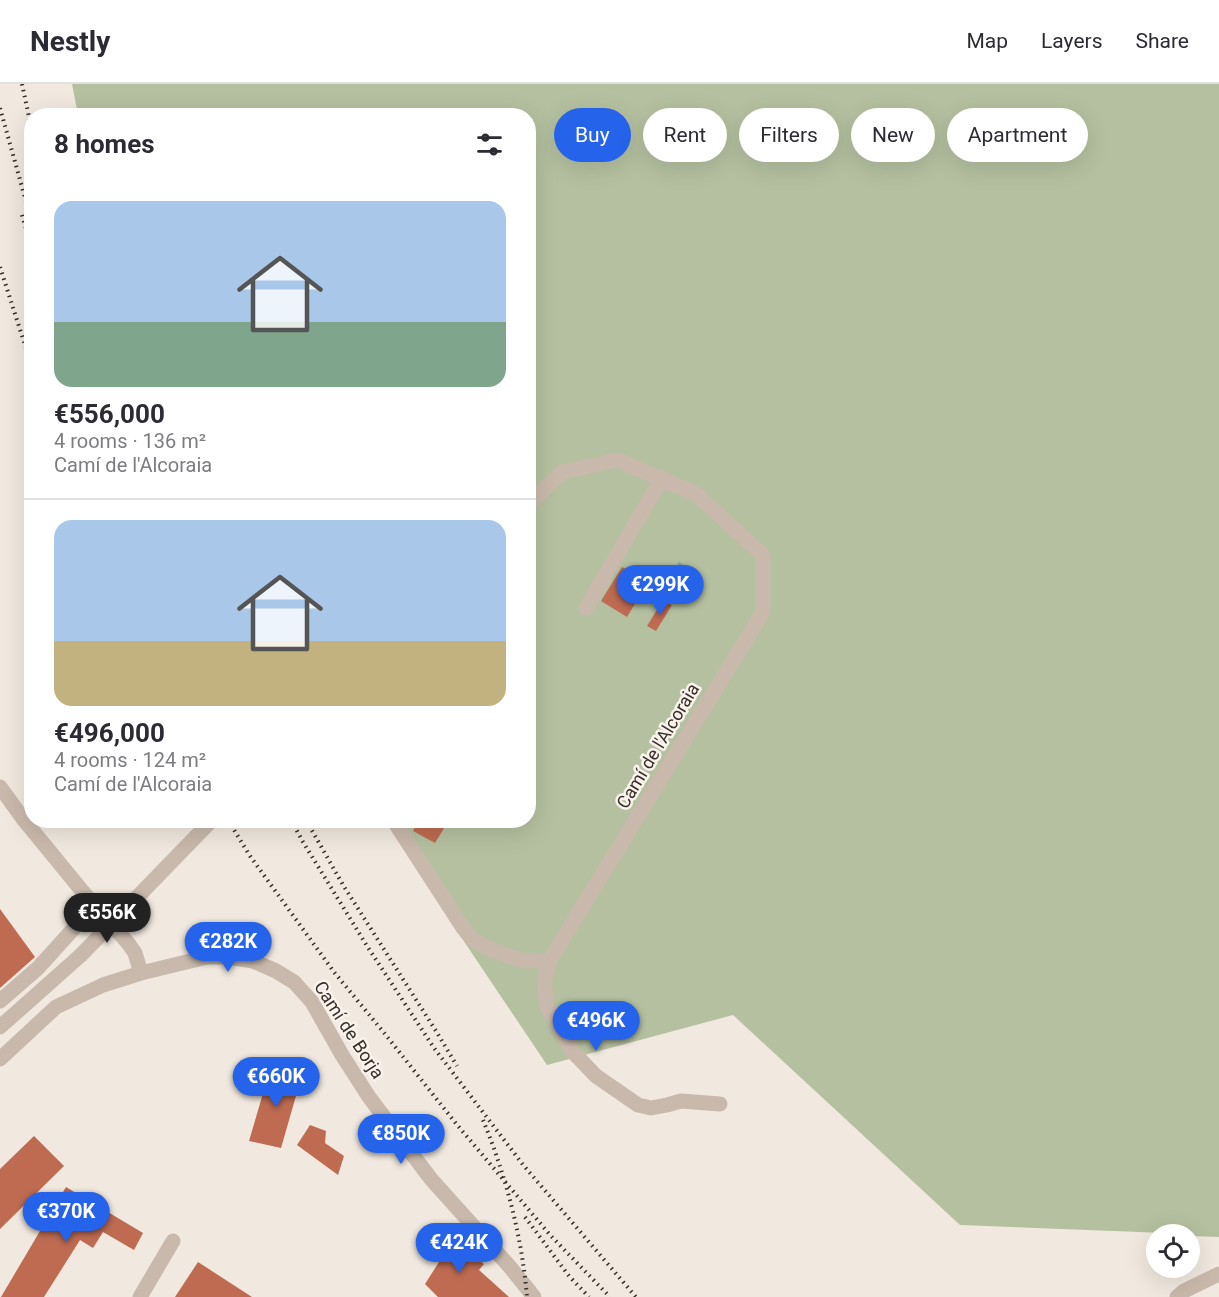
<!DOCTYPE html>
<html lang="en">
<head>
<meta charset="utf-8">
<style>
  body { margin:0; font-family:Roboto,sans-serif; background:#f7f7f7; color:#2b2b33; height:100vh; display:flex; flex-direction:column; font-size:22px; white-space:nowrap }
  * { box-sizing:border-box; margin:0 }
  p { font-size:20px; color:#7c7c81 }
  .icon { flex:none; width:33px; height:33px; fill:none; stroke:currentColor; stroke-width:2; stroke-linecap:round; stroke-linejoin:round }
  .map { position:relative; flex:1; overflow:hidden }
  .details { position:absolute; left:24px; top:24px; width:512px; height:720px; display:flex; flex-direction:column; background:#fff; border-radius:24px; box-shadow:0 6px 24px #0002 }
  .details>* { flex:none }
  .guide { position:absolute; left:554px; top:24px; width:570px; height:54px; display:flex; gap:12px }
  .tools { position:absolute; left:1146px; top:1140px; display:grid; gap:12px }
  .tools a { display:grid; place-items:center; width:54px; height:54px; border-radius:50%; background:#fff; box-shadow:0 6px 24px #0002; font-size:30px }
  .price { position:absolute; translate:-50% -51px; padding:0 14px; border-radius:21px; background:#2563eb; color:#fff; font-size:20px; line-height:39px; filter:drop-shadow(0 2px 3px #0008) }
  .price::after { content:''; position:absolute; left:50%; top:36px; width:18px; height:14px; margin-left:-9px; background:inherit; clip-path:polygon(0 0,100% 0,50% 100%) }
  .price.active { background:#222; color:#fff }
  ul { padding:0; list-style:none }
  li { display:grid; align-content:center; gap:12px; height:318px; padding:0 30px }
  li+li { border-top:2px solid #e1e1e2 }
  li span { display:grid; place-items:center; height:186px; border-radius:18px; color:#555 }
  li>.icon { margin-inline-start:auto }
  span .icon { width:108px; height:108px; fill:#fffc; stroke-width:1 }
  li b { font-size:26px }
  h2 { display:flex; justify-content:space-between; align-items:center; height:72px; padding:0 30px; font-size:26px }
  .tag { padding:0 21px; border-radius:27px; background:#fff; box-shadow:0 6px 24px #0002; font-size:21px; line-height:54px }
  .tag.active { background:#2563eb; color:#fff }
  header { display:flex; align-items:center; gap:36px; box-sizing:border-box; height:84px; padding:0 30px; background:#fff; border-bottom:2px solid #e1e1e2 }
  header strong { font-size:28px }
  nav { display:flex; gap:33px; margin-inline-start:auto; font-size:21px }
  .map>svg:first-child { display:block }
  .green { fill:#b5c0a0 }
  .water { fill:#80abad }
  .building { fill:#be6b51 }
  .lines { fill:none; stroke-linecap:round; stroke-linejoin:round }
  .minor { stroke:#c9b9ac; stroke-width:15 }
  .rail { stroke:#372e2a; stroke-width:4; stroke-dasharray:1.5 4.5; stroke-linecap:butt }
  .minor-bridge { stroke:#c9b9ac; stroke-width:15 }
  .labels { text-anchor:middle; stroke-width:5; stroke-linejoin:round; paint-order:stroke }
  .street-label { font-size:18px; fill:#372e2a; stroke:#f9f3ec }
</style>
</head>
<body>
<header>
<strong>Nestly</strong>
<nav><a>Map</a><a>Layers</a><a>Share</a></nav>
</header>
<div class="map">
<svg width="1219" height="1213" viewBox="0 0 1219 1213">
  <rect width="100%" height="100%" fill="#f1e9df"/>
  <path class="green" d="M 72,0 L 1219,0 L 1219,1153 L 1190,1152 L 1190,1150 L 960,1141 L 733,931 L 547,981 L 455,844 L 389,737 L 528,736 L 528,32 L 78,31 Z"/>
  <path class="water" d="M 679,478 L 688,484 L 677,501 L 671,501 L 668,496 Z"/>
  <path class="building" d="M 622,483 L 648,498 L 627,533 L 601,517 Z
    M 663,516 L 672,521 L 656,547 L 647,542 Z
    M 419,736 L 449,736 L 435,759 L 413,747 Z
    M 0,825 L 35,873 L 0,904 Z
    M 271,982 L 302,991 L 281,1064 L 249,1057 Z
    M 310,1041 L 326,1047 L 325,1059 L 344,1072 L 338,1091 L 297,1061 Z
    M 34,1052 L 64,1082 L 0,1145 L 0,1085 Z
    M 66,1103 L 143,1149 L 134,1166 L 103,1148 L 93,1164 L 80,1156 L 44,1213 L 1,1213 Z
    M 441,1151 L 462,1167 L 464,1164 L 484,1180 L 479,1186 L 509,1213 L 438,1213 L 425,1200 L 439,1178 L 428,1170 Z
    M 198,1178 L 252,1213 L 175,1213 Z"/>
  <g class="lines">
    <path class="minor" d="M 528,421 L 562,388 L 618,376 L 696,410 L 763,471 L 763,528 L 551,874 L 548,881 L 544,899 L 547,922 L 572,967 L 596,992 L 638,1021 L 651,1024 L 667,1021 L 681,1017 L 720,1020
      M 586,524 L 662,394
      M 0,703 L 24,736 L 83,808 L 128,859 L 135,869 L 141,889
      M 395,739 L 463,844 L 473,856 L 490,865 L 520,876 L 539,877 L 548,881
      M 0,917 L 38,884 L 95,821
      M 0,943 L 81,871
      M 0,975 L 56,923 L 103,901 L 141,889 L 207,873 L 228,873 L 253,877 L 276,887 L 294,898 L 312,918 L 342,971 L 369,1013 L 431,1095 L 510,1183 L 534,1213
      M 140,1213 L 173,1157
      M 1177,1213 L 1184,1207 L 1219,1190"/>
    <path class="rail" d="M 22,0 L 32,47
      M 0,24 L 32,139
      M 22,131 L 32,165
      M 0,183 L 32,283
      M 228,736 L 250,772 L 334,888 L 385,950 L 458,1042 L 551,1152 L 610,1213
      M 291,736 L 303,758 L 367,862 L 434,964 L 524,1082 L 636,1213
      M 306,736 L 343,801 L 436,947 L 457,982
      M 483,1036 C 506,1092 522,1153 527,1213
      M 525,1133 L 569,1192 L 589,1213"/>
    <path class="minor-bridge" d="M 81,871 L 212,736"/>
  </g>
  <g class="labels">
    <g class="street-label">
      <text transform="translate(658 662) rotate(-59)" y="6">Camí de l'Alcoraia</text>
      <text transform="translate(349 946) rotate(57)" y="6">Camí de Borja</text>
    </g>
  </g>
</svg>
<div class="tools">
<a><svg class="icon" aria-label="locate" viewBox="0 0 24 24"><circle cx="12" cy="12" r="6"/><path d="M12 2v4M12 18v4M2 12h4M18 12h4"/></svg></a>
</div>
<b class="price" style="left:660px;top:532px">€299K</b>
<b class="price active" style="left:107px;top:860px">€556K</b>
<b class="price" style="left:228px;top:889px">€282K</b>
<b class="price" style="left:596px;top:968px">€496K</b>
<b class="price" style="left:276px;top:1024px">€660K</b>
<b class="price" style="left:401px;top:1081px">€850K</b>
<b class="price" style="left:66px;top:1159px">€370K</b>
<b class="price" style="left:459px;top:1190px">€424K</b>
<div class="guide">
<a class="tag active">Buy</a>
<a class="tag">Rent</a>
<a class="tag">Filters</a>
<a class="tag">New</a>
<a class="tag">Apartment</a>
</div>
<section class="details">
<h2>8 homes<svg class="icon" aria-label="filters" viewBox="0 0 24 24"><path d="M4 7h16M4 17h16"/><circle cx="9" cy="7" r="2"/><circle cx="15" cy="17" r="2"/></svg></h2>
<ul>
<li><span style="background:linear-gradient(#a9c7e8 65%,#7fa58c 0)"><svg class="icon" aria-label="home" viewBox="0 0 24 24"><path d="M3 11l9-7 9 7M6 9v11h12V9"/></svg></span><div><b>€556,000</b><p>4 rooms · 136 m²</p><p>Camí de l'Alcoraia</p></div></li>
<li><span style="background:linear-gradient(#a9c7e8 65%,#c2b280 0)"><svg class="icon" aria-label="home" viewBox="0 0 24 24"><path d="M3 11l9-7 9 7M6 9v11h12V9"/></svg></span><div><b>€496,000</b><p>4 rooms · 124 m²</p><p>Camí de l'Alcoraia</p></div></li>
</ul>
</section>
</div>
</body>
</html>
